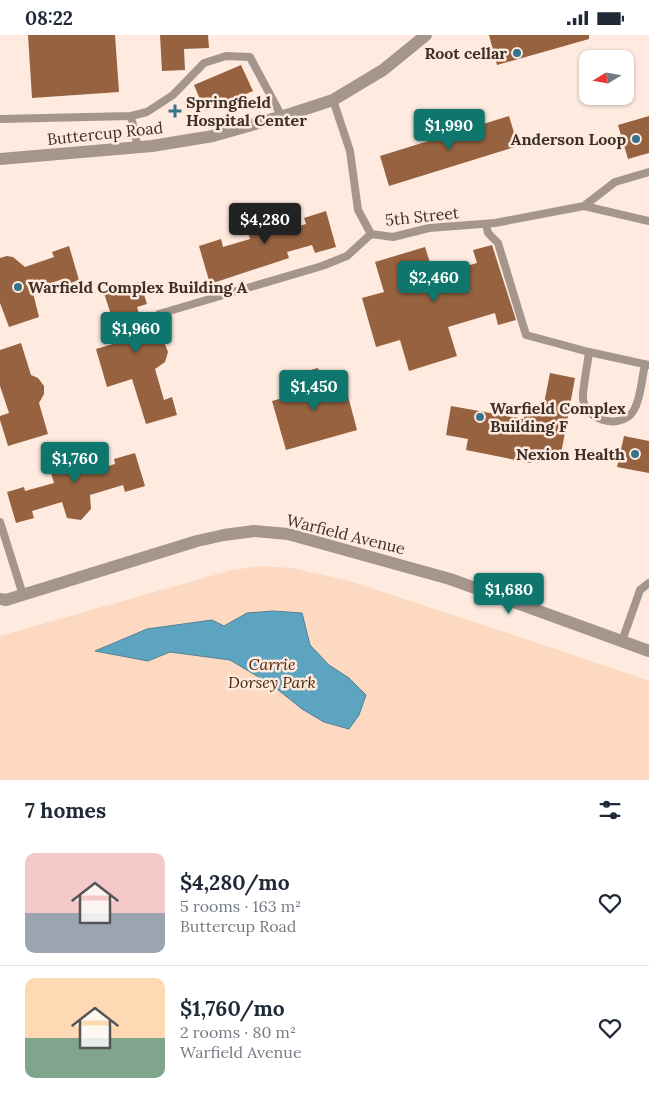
<!DOCTYPE html>
<html lang="en">
<head>
<meta charset="utf-8">
<style>
  body { margin:0; font-family:Lora,serif; background:#f2f2f3; color:#1f2937; height:100vh; display:flex; flex-direction:column; font-size:19px; white-space:nowrap }
  * { box-sizing:border-box; margin:0 }
  p { font-size:16px; color:#747a83 }
  .icon { flex:none; width:28px; height:28px; fill:none; stroke:currentColor; stroke-width:2; stroke-linecap:round; stroke-linejoin:round }
  .map { position:relative; height:745px; overflow:hidden }
  .drawer { display:flex; flex-direction:column; background:#fff; flex:1 }
  .drawer>* { flex:none }
  .needle { width:32px; rotate:259deg }
  .buttons { position:absolute; left:579px; top:15px; display:grid; gap:10px }
  .buttons a { display:grid; place-items:center; width:55px; height:55px; border-radius:10px; background:#fff; box-shadow:0 1px 4px #0004; font-size:25px }
  .price { position:absolute; translate:-50% -42px; padding:0 11px; border-radius:5px; background:#0f766e; color:#fff; font-size:16px; line-height:32px; filter:drop-shadow(0 1px 2px #0008) }
  .price::after { content:''; position:absolute; left:50%; top:30px; width:15px; height:11px; margin-left:-8px; background:inherit; clip-path:polygon(0 0,100% 0,50% 100%) }
  .price.selected { background:#222; color:#fff }
  ul { padding:0; list-style:none }
  li { display:flex; align-items:center; gap:15px; height:125px; padding:0 25px }
  li+li { border-top:1px solid #e0e1e3 }
  li span { display:grid; place-items:center; flex:none; width:140px; height:100px; border-radius:10px; color:#555 }
  li>.icon { margin-inline-start:auto }
  span .icon { width:60px; height:60px; fill:#fffc; stroke-width:1 }
  li b { font-size:21px }
  h2 { display:flex; justify-content:space-between; align-items:center; height:60px; padding:0 25px; font-size:21px }
  .status { display:flex; justify-content:space-between; align-items:center; height:35px; padding:0 25px; background:#fff; direction:ltr }
  .status svg { height:14px; fill:currentColor }
  .map>svg:first-child { display:block }
  .green { fill:#fdd9c2 }
  .water { fill:#5da4c1; stroke:#538193 }
  .building { fill:#966240 }
  .lines { fill:none; stroke-linecap:round; stroke-linejoin:round }
  .service { stroke:#a4968d; stroke-width:8 }
  .tertiary { stroke:#a4968d; stroke-width:12 }
  .poi-dot { fill:#37738b; stroke:#feeade; stroke-width:2 }
  .labels { text-anchor:middle; stroke-width:5; stroke-linejoin:round; paint-order:stroke }
  .poi-label { font-size:16px; font-weight:bold; fill:#3c3028; stroke:#feeade; text-anchor:end }
  .street-label { font-size:16px; fill:#3c3028; stroke:#feeade }
  .park-label { font-size:16px; font-style:italic; fill:#492408; stroke:#feeade }
</style>
</head>
<body>
<div class="status"><b>08:22</b><svg viewBox="0 0 49 12"><path d="M0 12V9h3v3zM5 12V6h3v6zM10 12V3h3v9zM15 12V0h3v12zM26 1h20v11H26zM47 4h2v5h-2z"/></svg></div>
<div class="map">
<svg width="649" height="745" viewBox="0 0 649 745">
  <rect width="100%" height="100%" fill="#feeade"/>
  <path class="green" d="M 261,531 L 291,533 L 346,545 L 553,613 L 649,646 L 649,745 L 0,745 L 0,601 L 232,535 Z"/>
  <path class="water" d="M 273,576 L 302,578 L 310,610 L 329,630 L 349,643 L 366,660 L 359,680 L 349,694 L 324,687 L 302,674 L 272,650 L 230,625 L 170,617 L 148,626 L 95,616 L 147,594 L 212,585 L 224,591 L 247,578 Z"/>
  <path class="building" d="M 28,0 L 115,0 L 119,57 L 32,63 Z
    M 160,0 L 208,0 L 209,13 L 184,14 L 185,35 L 162,36 Z
    M 489,0 L 589,0 L 589,4 L 497,30 Z
    M 241,30 L 253,56 L 205,76 L 194,50 Z
    M 509,81 L 518,111 L 389,151 L 380,121 Z
    M 649,81 L 649,118 L 628,124 L 618,90 Z
    M 272,173 L 280,197 L 306,189 L 304,183 L 326,176 L 336,212 L 315,218 L 312,210 L 287,217 L 289,223 L 210,249 L 199,211 L 221,204 L 223,212 L 250,204 L 243,181 Z
    M 492,210 L 516,285 L 498,290 L 495,278 L 448,292 L 457,321 L 409,336 L 400,305 L 376,312 L 362,263 L 384,257 L 375,227 L 425,212 L 434,240 L 477,228 L 473,215 Z
    M 69,211 L 79,245 L 63,251 L 60,245 L 32,254 L 39,282 L 9,292 L 0,268 L 0,223 L 7,221 L 13,222 L 25,232 L 54,222 L 52,217 Z
    M 140,247 L 147,269 L 137,272 L 147,304 L 157,303 L 164,307 L 168,317 L 165,327 L 155,334 L 164,365 L 172,362 L 177,380 L 146,389 L 132,344 L 107,352 L 96,314 L 123,306 L 116,281 L 112,283 L 104,258 Z
    M 21,308 L 31,340 L 38,343 L 44,351 L 44,359 L 39,368 L 48,399 L 8,411 L 0,385 L 0,381 L 9,378 L 0,351 L 0,315 Z
    M 318,333 L 323,351 L 344,346 L 357,395 L 286,415 L 272,366 L 301,358 L 296,339 Z
    M 550,338 L 575,343 L 561,419 L 534,414 L 531,428 L 466,415 L 468,404 L 446,400 L 451,371 L 524,384 L 525,376 L 542,379 Z
    M 624,401 L 649,406 L 649,438 L 617,432 Z
    M 80,408 L 88,437 L 115,429 L 114,424 L 135,418 L 145,451 L 125,457 L 123,450 L 90,460 L 91,474 L 81,485 L 67,483 L 62,467 L 32,476 L 34,483 L 16,488 L 7,457 L 24,452 L 25,456 L 54,448 L 45,419 Z"/>
  <g class="lines">
    <path class="service" d="M 333,65 L 350,116 L 358,175 L 371,199 L 393,202 L 429,193 L 495,188 L 584,171 L 649,186
      M 131,81 L 138,113
      M 0,84 L 131,81 L 147,77 L 173,60 L 204,28 L 226,21 L 250,22 L 282,82
      M 584,171 L 615,147 L 649,137
      M 486,189 L 488,198 L 498,208 L 526,300 L 589,317 L 649,330
      M 159,279 L 322,231 L 347,221 L 371,199
      M 589,317 C 588,327 582,356 583,364 C 586,384 614,393 629,381 C 640,373 642,342 645,329
      M 0,487 L 23,560
      M 622,606 L 640,555 L 649,548"/>
    <path class="tertiary" d="M 0,124 L 152,111 L 213,101 L 290,79 L 333,65 L 383,35 L 426,0
      M 0,564 L 6,565 L 197,506 L 224,500 L 254,496 L 288,499 L 450,544 L 649,616"/>
  </g>
  <g class="poi-dot">
    <circle cx="517" cy="18" r="5"/>
    <path d="M172.5 68.5h5v5h5v5h-5v5h-5v-5h-5v-5h5z"/>
    <circle cx="636" cy="104" r="5"/>
    <circle cx="18" cy="252" r="5"/>
    <circle cx="480" cy="382" r="5"/>
    <circle cx="635" cy="419" r="5"/>
  </g>
  <g class="labels">
    <g class="poi-label">
      <text x="507" y="24">Root cellar</text>
      <text x="186" y="73" text-anchor="start">Springfield<tspan x="186" dy="18">Hospital Center</tspan></text>
      <text x="626" y="110">Anderson Loop</text>
      <text x="28" y="258" text-anchor="start">Warfield Complex Building A</text>
      <text x="490" y="379" text-anchor="start">Warfield Complex<tspan x="490" dy="18">Building F</tspan></text>
      <text x="625" y="425">Nexion Health</text>
    </g>
    <g class="street-label">
      <text transform="translate(105 98) rotate(-6)" y="6">Buttercup Road</text>
      <text transform="translate(422 181) rotate(-6)" y="6">5th Street</text>
      <text transform="translate(346 499) rotate(14)" y="6">Warfield Avenue</text>
    </g>
    <g class="park-label">
      <text x="272" y="635">Carrie<tspan x="272" dy="18">Dorsey Park</tspan></text>
    </g>
  </g>
</svg>
<div class="buttons">
<a><svg class="needle" viewBox="-14 -14 28 28"><path d="M0-13l5 13h-10z" fill="#e53935"/><path d="M0 13l5-13h-10z" fill="#747a83"/></svg></a>
</div>
<b class="price" style="left:449px;top:116px">$1,990</b>
<b class="price selected" style="left:265px;top:210px">$4,280</b>
<b class="price" style="left:434px;top:268px">$2,460</b>
<b class="price" style="left:136px;top:319px">$1,960</b>
<b class="price" style="left:314px;top:377px">$1,450</b>
<b class="price" style="left:75px;top:449px">$1,760</b>
<b class="price" style="left:509px;top:580px">$1,680</b>
</div>
<section class="drawer">
<h2>7 homes<svg class="icon" aria-label="filters" viewBox="0 0 24 24"><path d="M4 7h16M4 17h16"/><circle cx="9" cy="7" r="2"/><circle cx="15" cy="17" r="2"/></svg></h2>
<ul>
<li><span style="background:linear-gradient(#f6c9c9 60%,#9aa5b1 0)"><svg class="icon" aria-label="home" viewBox="0 0 24 24"><path d="M3 11l9-7 9 7M6 9v11h12V9"/></svg></span><div><b>$4,280/mo</b><p>5 rooms · 163 m²</p><p>Buttercup Road</p></div><svg class="icon" aria-label="heart" viewBox="0 0 24 24"><path d="M12 20l-8-8c-3-5 5-10 8-4 3-6 11-1 8 4z"/></svg></li>
<li><span style="background:linear-gradient(#ffd9b3 60%,#7fa58c 0)"><svg class="icon" aria-label="home" viewBox="0 0 24 24"><path d="M3 11l9-7 9 7M6 9v11h12V9"/></svg></span><div><b>$1,760/mo</b><p>2 rooms · 80 m²</p><p>Warfield Avenue</p></div><svg class="icon" aria-label="heart" viewBox="0 0 24 24"><path d="M12 20l-8-8c-3-5 5-10 8-4 3-6 11-1 8 4z"/></svg></li>
</ul>
</section>
</body>
</html>
